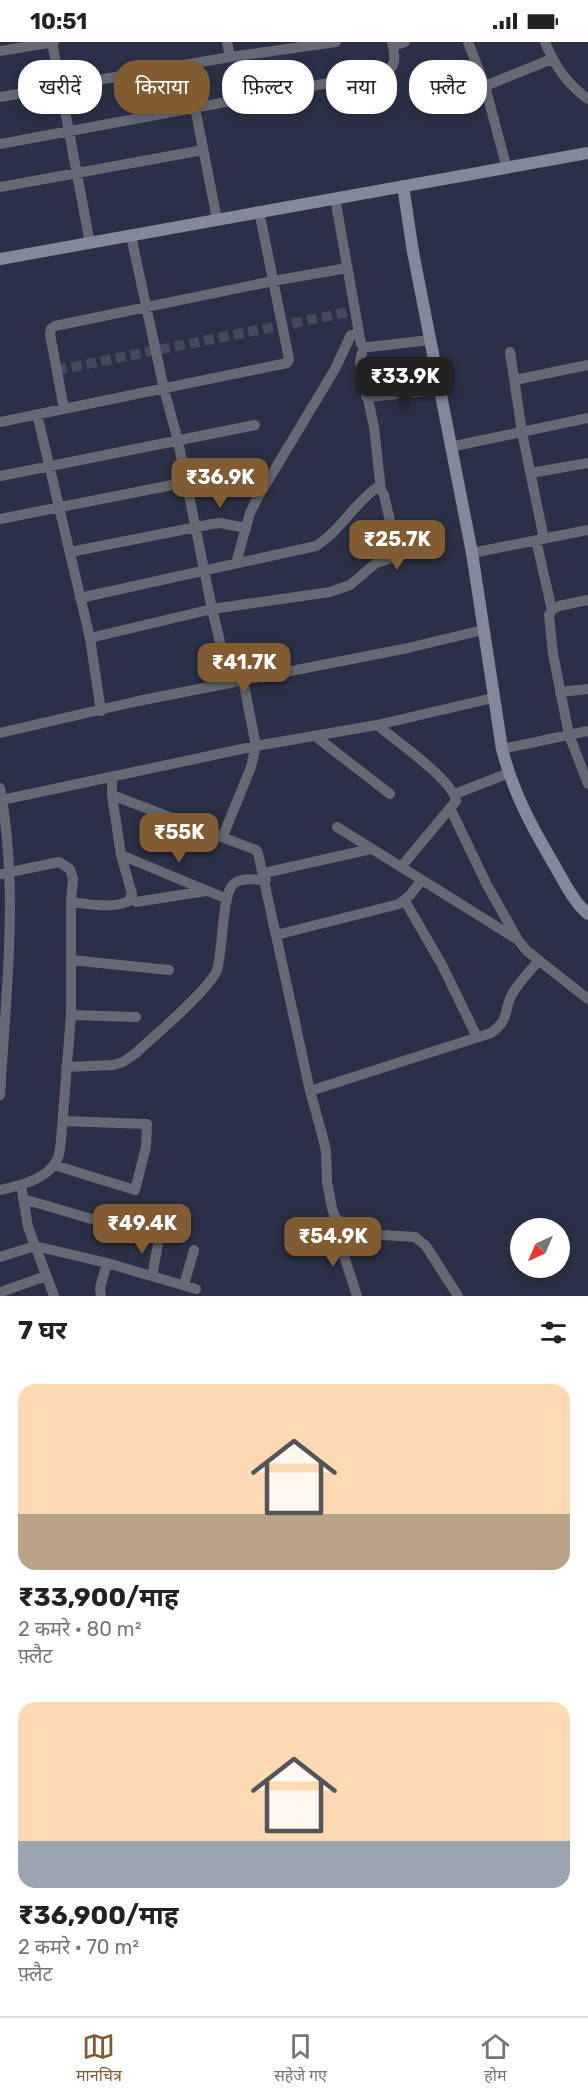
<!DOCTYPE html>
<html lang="hi">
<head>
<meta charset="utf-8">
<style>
  body { margin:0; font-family:Rubik,"Noto Sans Devanagari",sans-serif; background:#f6f6f6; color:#222; height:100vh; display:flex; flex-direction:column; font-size:22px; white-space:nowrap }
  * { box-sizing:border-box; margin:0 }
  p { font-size:20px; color:#767676 }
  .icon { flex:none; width:33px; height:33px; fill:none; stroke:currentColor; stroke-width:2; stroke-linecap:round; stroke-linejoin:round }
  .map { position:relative; height:1254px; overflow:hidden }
  .details { display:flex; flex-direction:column; background:#fff; flex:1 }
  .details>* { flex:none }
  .top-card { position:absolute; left:18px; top:18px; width:552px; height:54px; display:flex; gap:12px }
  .needle { width:39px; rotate:224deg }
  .buttons { position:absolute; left:510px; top:1176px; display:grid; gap:12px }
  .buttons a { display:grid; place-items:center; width:60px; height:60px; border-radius:50%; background:#fff; box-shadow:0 3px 9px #0003; font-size:30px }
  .price { position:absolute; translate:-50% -51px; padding:0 14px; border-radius:12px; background:#815c33; color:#fff; font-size:20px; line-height:39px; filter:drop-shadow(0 2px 3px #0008) }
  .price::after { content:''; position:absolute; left:50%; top:36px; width:18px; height:14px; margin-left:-9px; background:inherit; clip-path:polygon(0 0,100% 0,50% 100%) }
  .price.selected { background:#222; color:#fff }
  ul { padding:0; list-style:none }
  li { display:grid; align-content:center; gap:12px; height:318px; padding:0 18px }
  li span { display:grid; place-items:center; height:186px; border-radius:18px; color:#555 }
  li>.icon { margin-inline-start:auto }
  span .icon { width:108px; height:108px; fill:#fffc; stroke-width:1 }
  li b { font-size:26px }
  h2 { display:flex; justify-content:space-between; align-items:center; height:72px; padding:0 18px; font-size:26px }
  .pill { padding:0 21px; border-radius:24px; background:#fff; box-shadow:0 3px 9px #0003; font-size:21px; line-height:54px }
  .pill.selected { background:#815c33; color:#fff }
  .status { display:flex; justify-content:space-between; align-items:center; height:42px; padding:0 30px; background:#fff; direction:ltr }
  .status svg { height:16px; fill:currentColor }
  .tab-bar { display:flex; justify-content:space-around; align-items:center; height:84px; border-top:2px solid #e0e0e0; background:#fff; font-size:16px; color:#767676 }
  .tab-bar a { display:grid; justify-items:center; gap:3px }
  .tab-bar .selected { color:#815c33 }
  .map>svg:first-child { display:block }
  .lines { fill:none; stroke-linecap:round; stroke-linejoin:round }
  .street-tunnel { stroke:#44495d; stroke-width:10; stroke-dasharray:10 5; stroke-linecap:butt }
  .street { stroke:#666974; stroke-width:10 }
  .secondary { stroke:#83889a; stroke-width:12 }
</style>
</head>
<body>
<div class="status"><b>10:51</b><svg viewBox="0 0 49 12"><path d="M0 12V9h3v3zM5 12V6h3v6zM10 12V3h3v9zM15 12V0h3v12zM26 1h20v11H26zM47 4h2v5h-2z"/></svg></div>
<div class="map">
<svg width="588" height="1254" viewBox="0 0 588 1254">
  <rect width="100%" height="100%" fill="#2b3046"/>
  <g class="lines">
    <path class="street-tunnel" d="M 57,328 L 354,269"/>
    <path class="street" d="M 52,0 L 90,201
      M 227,0 L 230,15
      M 468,0 L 485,44 L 507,127
      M 545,0 C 555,24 567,42 588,57
      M 393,4 L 405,0
      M 0,9 L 54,0
      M 485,44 L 552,17
      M 0,55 L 230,15 L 336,0
      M 195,66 L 217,177
      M 0,102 L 382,31 C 398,26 395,14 392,0
      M 0,145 L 203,108
      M 335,156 L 361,302 L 363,305 L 369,305 L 430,298
      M 131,194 L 164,347 L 178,399 L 212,567 L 230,641
      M 510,310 L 522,390 L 544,497
      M 362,311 L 360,320 L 374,385 L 381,448
      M 515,338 L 588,323
      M 366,355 L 439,348
      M 64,367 L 50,292 L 51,287 L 55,284 L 273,239 L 347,226
      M 37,372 L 90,596 L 101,669
      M 0,380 L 287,321 L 289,317 L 259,169
      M 450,405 L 588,376
      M 531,431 L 588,421
      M 0,434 L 255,383
      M 0,477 L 238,430
      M 536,498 L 552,568
      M 70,510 L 212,482 L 220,481 L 246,486
      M 472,511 L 588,488
      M 236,521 L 250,471 L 257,457 L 335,327 L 351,293 L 358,291
      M 80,556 L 316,504 C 340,489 353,463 376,446 L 381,448 L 384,453 L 396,505 L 394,511 L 389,517 L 376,521 L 350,543 L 330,550 L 212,567 L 90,596
      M 588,558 L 559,564 L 552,568 L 549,573 L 553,612 L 569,693 L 588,742
      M 560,650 L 588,647
      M 377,683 C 395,698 453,738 456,759 L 401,825
      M 0,691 L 138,659 L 408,606 L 483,588
      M 315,694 L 390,752
      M 502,707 L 588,689
      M 0,746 C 19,847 6,951 0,1053
      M 455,752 L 509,731
      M 112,753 L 256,808 L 258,811 L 310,1049 L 322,1092 L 326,1109 L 327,1140 L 332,1166 L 335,1175 L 342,1182 L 355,1188 L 382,1193 L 415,1195 L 426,1204 L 458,1254
      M 2,758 L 256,704 L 377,683 L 493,656
      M 450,766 L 487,843 L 518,898 L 527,909 L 588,957
      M 337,785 L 515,896
      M 223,794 L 251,725 L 256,704 L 243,638
      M 121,813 L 227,857
      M 264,831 L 371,807
      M 0,832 L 59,820 L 70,827 L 73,837 L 71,860 L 71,973 L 61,1098 C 60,1106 60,1115 55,1121 C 45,1138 18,1144 0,1148
      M 405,859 L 442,923 L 477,995
      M 71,860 C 89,862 112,867 129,859 L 132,852 L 121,813 L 112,753 L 112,735
      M 136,860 L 206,849
      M 276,893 L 399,862 L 410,853 L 422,838
      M 71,918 L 169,928
      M 71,973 L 136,975
      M 66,1025 L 113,1023 L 123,1020 L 136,1011 C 153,995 211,946 217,928 C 223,907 222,859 231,845 C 238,834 254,838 266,838
      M 310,1049 L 491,991 C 512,976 502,967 514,949 C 521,938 531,928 539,918
      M 54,1123 L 135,1148 L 146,1105 L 147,1082 L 63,1079
      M 21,1143 L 28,1185 L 54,1254
      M 23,1157 L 123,1186
      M 336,1189 L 357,1254
      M 0,1215 L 35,1204 L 107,1221 L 196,1247
      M 152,1234 L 159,1197
      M 184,1243 L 194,1208
      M 1,1250 L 46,1234
      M 101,1254 L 100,1246 L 107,1221"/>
    <path class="secondary" d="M 403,144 L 413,210 L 472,511 L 502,707 C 514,753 532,785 556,826 C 565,842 574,860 588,872
      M 0,217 L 588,111"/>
  </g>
</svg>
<div class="buttons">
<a><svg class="needle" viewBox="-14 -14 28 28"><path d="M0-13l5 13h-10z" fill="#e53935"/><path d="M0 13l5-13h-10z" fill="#767676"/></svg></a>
</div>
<b class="price selected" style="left:405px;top:366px">₹33.9K</b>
<b class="price" style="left:220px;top:467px">₹36.9K</b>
<b class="price" style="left:397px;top:529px">₹25.7K</b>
<b class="price" style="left:244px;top:652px">₹41.7K</b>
<b class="price" style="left:179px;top:822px">₹55K</b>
<b class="price" style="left:142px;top:1213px">₹49.4K</b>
<b class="price" style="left:333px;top:1226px">₹54.9K</b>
<div class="top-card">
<a class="pill">खरीदें</a>
<a class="pill selected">किराया</a>
<a class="pill">फ़िल्टर</a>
<a class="pill">नया</a>
<a class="pill">फ़्लैट</a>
</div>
</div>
<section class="details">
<h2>7 घर<svg class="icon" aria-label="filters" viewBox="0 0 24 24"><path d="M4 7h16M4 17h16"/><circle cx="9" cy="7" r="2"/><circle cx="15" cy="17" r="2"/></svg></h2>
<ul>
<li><span style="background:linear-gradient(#ffd9b3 70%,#b9a48a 0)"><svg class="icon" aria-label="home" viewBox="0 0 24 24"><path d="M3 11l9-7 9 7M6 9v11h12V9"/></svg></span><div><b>₹33,900/माह</b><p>2 कमरे · 80 m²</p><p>फ़्लैट</p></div></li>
<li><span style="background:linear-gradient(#ffd9b3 75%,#9aa5b1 0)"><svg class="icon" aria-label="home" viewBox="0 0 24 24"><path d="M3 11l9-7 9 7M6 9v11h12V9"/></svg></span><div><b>₹36,900/माह</b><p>2 कमरे · 70 m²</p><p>फ़्लैट</p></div></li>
</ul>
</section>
<nav class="tab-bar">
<a class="selected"><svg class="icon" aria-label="map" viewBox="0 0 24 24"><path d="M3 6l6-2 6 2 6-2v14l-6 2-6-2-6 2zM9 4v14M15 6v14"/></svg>मानचित्र</a>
<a><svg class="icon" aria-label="saved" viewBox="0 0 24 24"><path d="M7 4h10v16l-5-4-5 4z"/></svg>सहेजे गए</a>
<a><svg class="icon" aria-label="home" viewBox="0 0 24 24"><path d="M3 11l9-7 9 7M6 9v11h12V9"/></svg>होम</a>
</nav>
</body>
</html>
